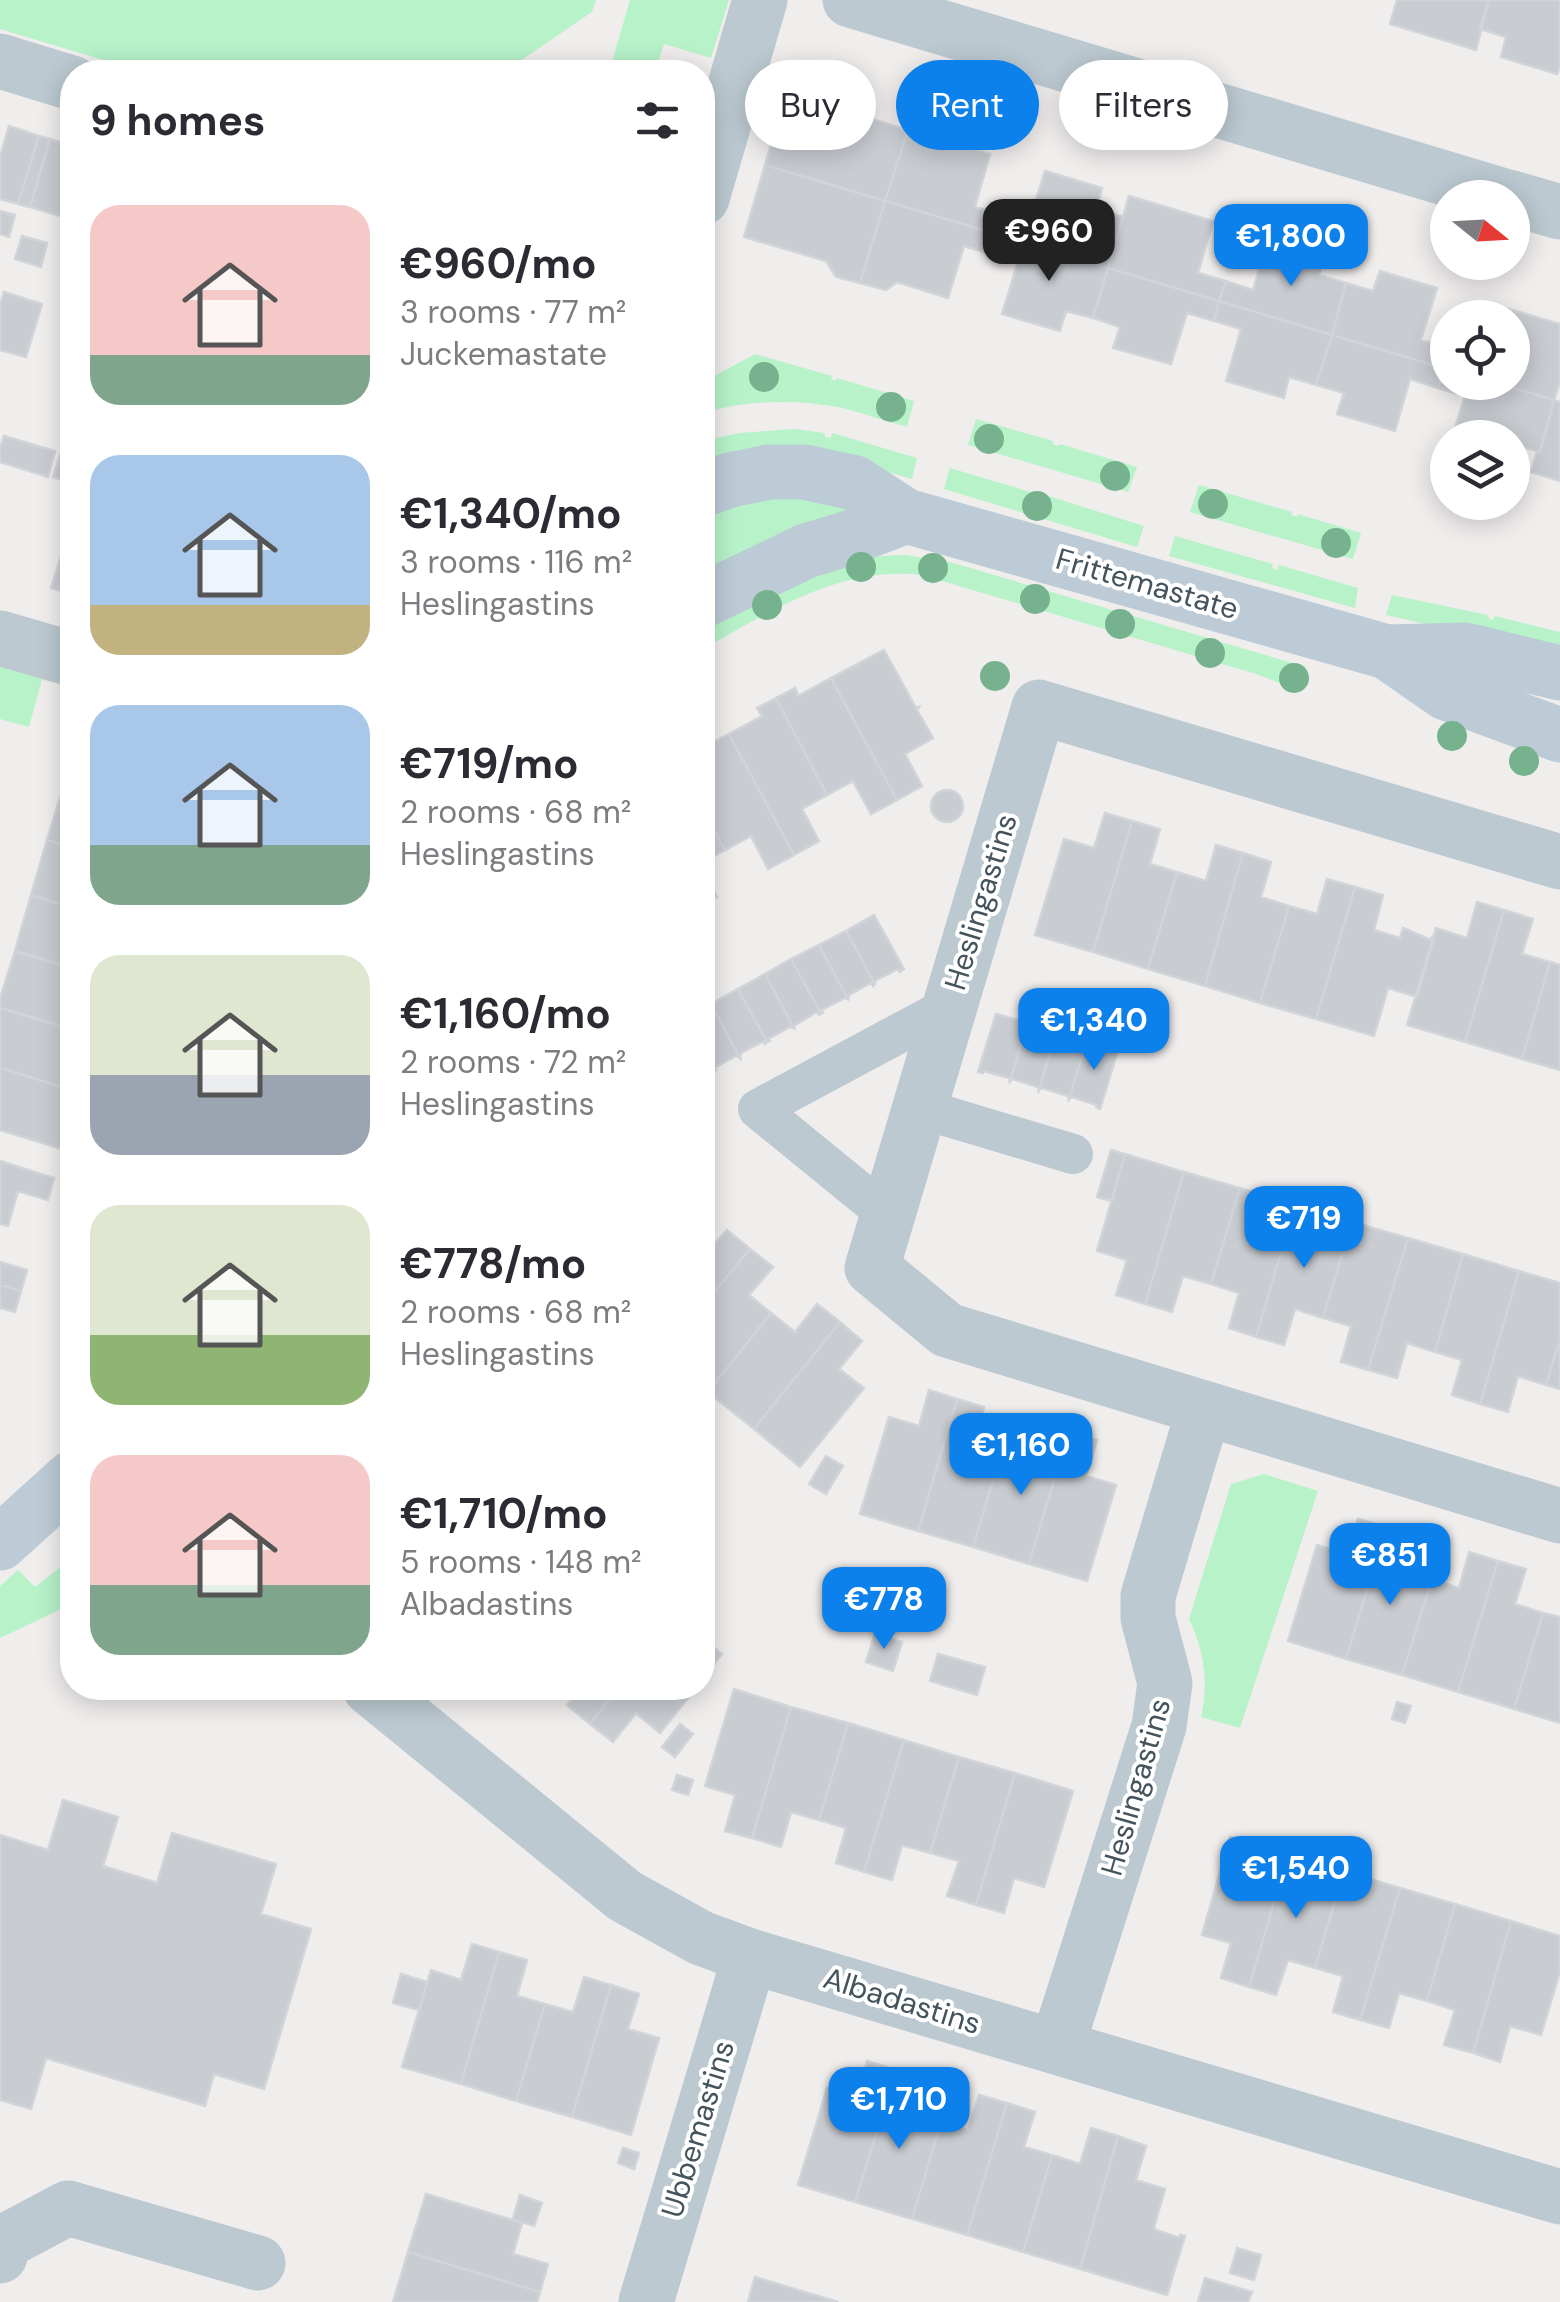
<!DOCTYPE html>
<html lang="en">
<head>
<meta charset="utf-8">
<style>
  body { margin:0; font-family:"DM Sans",sans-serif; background:#f7f7f7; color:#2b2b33; height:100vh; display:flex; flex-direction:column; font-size:38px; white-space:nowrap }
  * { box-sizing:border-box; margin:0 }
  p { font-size:32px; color:#7c7c81 }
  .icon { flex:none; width:55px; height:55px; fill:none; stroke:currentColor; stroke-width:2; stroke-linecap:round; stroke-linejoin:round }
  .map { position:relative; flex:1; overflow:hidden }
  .details { position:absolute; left:60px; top:60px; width:655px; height:1640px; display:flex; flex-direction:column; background:#fff; border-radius:40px; box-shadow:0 5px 25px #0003 }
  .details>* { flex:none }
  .banner { position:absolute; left:745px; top:60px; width:665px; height:90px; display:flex; gap:20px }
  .needle { width:65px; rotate:108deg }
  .controls { position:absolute; left:1430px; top:180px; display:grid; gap:20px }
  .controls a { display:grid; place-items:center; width:100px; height:100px; border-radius:50%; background:#fff; box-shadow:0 5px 25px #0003; font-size:50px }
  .price { position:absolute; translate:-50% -85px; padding:0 22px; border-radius:20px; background:#0c80eb; color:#fff; font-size:32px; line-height:65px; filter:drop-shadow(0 2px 5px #0008) }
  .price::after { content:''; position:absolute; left:50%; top:60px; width:30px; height:22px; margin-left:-15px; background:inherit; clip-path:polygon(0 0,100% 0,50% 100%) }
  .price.active { background:#222; color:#fff }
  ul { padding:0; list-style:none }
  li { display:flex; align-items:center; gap:30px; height:250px; padding:0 30px }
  li span { display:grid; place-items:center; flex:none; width:280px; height:200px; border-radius:30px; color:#555 }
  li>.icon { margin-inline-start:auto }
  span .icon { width:120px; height:120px; fill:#fffc; stroke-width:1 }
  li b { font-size:42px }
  h2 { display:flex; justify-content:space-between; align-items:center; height:120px; padding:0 30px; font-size:42px }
  .tag { padding:0 35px; border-radius:45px; background:#fff; box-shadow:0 5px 25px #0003; font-size:35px; line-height:90px }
  .tag.active { background:#0c80eb; color:#fff }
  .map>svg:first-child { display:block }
  .green { fill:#b7f2c9 }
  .building { fill:#c9cdd2; stroke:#d1d4d9; stroke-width:2.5 }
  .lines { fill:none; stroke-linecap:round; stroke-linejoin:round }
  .lane { stroke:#bcc9d1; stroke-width:40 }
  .street { stroke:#bcc9d1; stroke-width:55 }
  .secondary { stroke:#bccbd6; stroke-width:55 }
  .tree { fill:#75b28d }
  .labels { text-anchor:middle; stroke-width:8; stroke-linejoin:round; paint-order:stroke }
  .street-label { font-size:30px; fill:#44535c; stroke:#fff }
</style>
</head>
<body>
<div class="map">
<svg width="1560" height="2302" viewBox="0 0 1560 2302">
  <rect width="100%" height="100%" fill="#f0eded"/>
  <path class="green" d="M 0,0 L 596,0 L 592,12 L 504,72 L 143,72 L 0,29 Z
    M 630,0 L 729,0 L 711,58 L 664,44 L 655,72 L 609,72 Z
    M 755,354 L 832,376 L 831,379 L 835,381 L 837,378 L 914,401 L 907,427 C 884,421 861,412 838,407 C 794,399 745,400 703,413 L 703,382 Z
    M 976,419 L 1053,441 L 1053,444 L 1058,446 L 1060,444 L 1137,467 L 1128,492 L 968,445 Z
    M 794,429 L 825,433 L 825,437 L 831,438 L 832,433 L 917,458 L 912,479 L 830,455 L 703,466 L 703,441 L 739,433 Z
    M 950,468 L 1037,494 L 1037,498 L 1040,498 L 1042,494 L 1144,526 L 1137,547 L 944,489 Z
    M 1199,485 L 1292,512 L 1291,515 L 1297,517 L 1298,514 L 1361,533 L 1353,559 L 1190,512 Z
    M 758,498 L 825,499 L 851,511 L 703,576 L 703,515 Z
    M 1175,536 L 1273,564 L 1272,568 L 1277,570 L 1279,565 L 1358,588 L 1355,608 L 1169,556 Z
    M 906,555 L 950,562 L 1306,667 L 1299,690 L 1256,674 L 922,575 C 839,566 772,611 703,649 L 703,627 C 772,590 824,556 906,555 Z
    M 1392,595 L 1488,615 L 1489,619 L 1493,620 L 1495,616 L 1560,632 L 1560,654 L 1386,615 Z
    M 0,666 L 42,679 L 29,727 L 0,719 Z
    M 1264,1474 L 1318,1491 L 1240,1728 L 1201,1717 C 1209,1683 1204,1650 1189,1619 L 1231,1484 Z
    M 72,1558 L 72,1604 L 0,1638 L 0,1586 L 18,1570 L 35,1587 Z"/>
  <path class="building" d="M 1397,0 L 1489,0 L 1476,50 L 1390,24 Z
    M 1489,0 L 1560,0 L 1560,66 L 1557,74 L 1501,57 L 1506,37 L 1480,29 Z
    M 786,93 L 908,130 L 885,201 L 765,165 Z
    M 1001,96 L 1020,102 L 1013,122 L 995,116 Z
    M 9,126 L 39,136 L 18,204 L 0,199 L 0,157 Z
    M 908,130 L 990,154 L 975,207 L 1002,215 L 997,234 L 885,201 Z
    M 39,136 L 50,139 L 30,207 L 18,204 Z
    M 50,139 L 72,146 L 72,175 L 60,216 L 30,207 Z
    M 765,165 L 885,201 L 860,283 L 836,277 L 826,261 L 744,237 Z
    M 1045,171 L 1102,188 L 1096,209 L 1123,217 L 1108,268 L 997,234 L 1002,215 L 1029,223 Z
    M 1129,196 L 1213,221 L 1198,273 L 1226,281 L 1219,301 L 1108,268 Z
    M 885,201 L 997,234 L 991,254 L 964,246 L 948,298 L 897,282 L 886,290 L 860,283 Z
    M 0,211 L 15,215 L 9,237 L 0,234 Z
    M 997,234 L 1108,268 L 1093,318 L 1066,311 L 1060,331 L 1002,314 L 1018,262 L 991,254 Z
    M 22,236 L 47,243 L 41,267 L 15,259 Z
    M 1269,237 L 1325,254 L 1319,275 L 1346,283 L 1332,335 L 1219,301 L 1226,281 L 1253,290 Z
    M 1108,268 L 1219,301 L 1214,321 L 1187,313 L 1171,364 L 1113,348 L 1120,327 L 1093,318 Z
    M 1380,271 L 1437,288 L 1421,340 L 1448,348 L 1443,368 L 1332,335 L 1346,283 L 1373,291 Z
    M 4,292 L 42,304 L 26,357 L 0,350 L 0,305 Z
    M 1219,301 L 1332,335 L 1316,385 L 1289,377 L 1284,398 L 1226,381 L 1241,329 L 1214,321 Z
    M 1491,304 L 1560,324 L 1560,381 L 1554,400 L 1493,382 L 1512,382 L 1512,318 L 1487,318 Z
    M 1332,335 L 1443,368 L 1438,388 L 1410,379 L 1395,431 L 1337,414 L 1344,393 L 1316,385 Z
    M 1443,368 L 1448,369 L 1448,382 L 1493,382 L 1554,400 L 1540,452 L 1512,444 L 1512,438 L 1452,438 L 1465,396 L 1438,388 Z
    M 1554,400 L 1560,402 L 1560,481 L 1531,472 L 1537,451 L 1540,452 Z
    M 72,412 L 72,456 L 61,453 Z
    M 4,436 L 55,451 L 48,477 L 0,462 L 0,448 Z
    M 61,453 L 72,456 L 72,483 L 53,477 Z
    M 67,537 L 72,538 L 72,594 L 51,588 Z
    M 884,650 L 916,708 L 919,707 L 917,710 L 933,738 L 905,754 L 922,786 L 897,800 L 831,678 Z
    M 831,678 L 897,800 L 871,814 L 853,781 L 827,795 L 776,698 L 795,688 L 798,696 Z
    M 776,698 L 827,795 L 802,809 L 819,841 L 794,855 L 729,734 L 762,716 L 757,708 Z
    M 729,734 L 794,855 L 768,869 L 751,836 L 725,850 L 702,808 L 702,748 Z
    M 65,782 L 72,784 L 72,847 L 47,840 Z
    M931 806a16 16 0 1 1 32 0a16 16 0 1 1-32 0Z
    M 702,808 L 725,850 L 702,862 Z
    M 1105,813 L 1132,821 L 1093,952 L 1035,935 L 1064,839 L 1094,848 Z
    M 1132,821 L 1160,829 L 1150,864 L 1177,872 L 1148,969 L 1093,952 Z
    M 47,840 L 72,847 L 72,908 L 31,895 Z
    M 1216,845 L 1243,853 L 1205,986 L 1148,969 L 1177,872 L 1206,881 Z
    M 1243,853 L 1271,862 L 1261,897 L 1289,906 L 1260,1003 L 1205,986 Z
    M 702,870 L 717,897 L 702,904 Z
    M 1327,879 L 1355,887 L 1316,1019 L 1260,1003 L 1289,906 L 1317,914 Z
    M 1355,887 L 1383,895 L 1374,930 L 1400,938 L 1403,928 L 1431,940 L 1432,937 L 1434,938 L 1417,997 L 1388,988 L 1374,1036 L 1316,1019 Z
    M 31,895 L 72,908 L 72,968 L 15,951 Z
    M 1477,902 L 1504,910 L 1465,1042 L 1407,1025 L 1436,928 L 1467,938 Z
    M 1504,910 L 1533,919 L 1522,954 L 1550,962 L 1522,1059 L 1465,1042 Z
    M 874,915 L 904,969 L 900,972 L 898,969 L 875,981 L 875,984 L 846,931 Z
    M 846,931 L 875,984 L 873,986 L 871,983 L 849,995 L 848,999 L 819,945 Z
    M 819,945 L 848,999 L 845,998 L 822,1010 L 823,1013 L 821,1013 L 791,959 Z
    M 15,951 L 72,968 L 72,1029 L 0,1008 L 0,999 Z
    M 791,959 L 821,1013 L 819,1015 L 817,1012 L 795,1025 L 794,1028 L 765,974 Z
    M 1550,962 L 1560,965 L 1560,1070 L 1522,1059 Z
    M 765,974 L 794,1028 L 790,1027 L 768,1039 L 770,1041 L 767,1042 L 738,989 Z
    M 738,989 L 767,1042 L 765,1044 L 764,1041 L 741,1053 L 740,1058 L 711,1004 Z
    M 711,1004 L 740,1058 L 736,1056 L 714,1068 L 716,1070 L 710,1073 L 702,1057 L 702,1008 Z
    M 0,1008 L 72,1029 L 72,1090 L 0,1068 Z
    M 996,1014 L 1028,1023 L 1010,1081 L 1009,1078 L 984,1071 L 983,1073 L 978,1072 Z
    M 1028,1023 L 1057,1031 L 1039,1090 L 1038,1087 L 1013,1079 L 1010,1081 Z
    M 1057,1031 L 1087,1040 L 1069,1099 L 1068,1096 L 1042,1088 L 1039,1090 Z
    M 1087,1040 L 1118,1050 L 1100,1109 L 1096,1107 L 1097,1105 L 1072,1097 L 1069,1099 Z
    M 0,1068 L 72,1090 L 72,1152 L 0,1130 Z
    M 1111,1150 L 1125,1154 L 1112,1201 L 1097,1197 Z
    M 1125,1154 L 1184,1172 L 1145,1304 L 1116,1295 L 1127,1260 L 1097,1251 Z
    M 0,1161 L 54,1178 L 48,1200 L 18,1191 L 8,1226 L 0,1224 Z
    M 1184,1172 L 1240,1188 L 1211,1284 L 1183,1276 L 1172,1312 L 1145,1304 Z
    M 1240,1188 L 1295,1205 L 1256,1337 L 1229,1328 L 1239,1293 L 1211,1284 Z
    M 1295,1205 L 1352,1222 L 1323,1318 L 1295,1309 L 1284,1345 L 1256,1337 Z
    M 1352,1222 L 1408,1238 L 1368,1370 L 1341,1362 L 1351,1326 L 1323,1318 Z
    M 727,1230 L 750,1249 L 702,1307 L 702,1258 Z
    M 1408,1238 L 1463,1254 L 1435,1352 L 1407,1343 L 1397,1378 L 1368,1370 Z
    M 750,1249 L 773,1267 L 749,1295 L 771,1313 L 708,1392 L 702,1387 L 702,1307 Z
    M 1463,1254 L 1519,1271 L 1480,1404 L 1452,1395 L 1462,1360 L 1435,1352 Z
    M 0,1262 L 27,1270 L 21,1291 L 0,1285 Z
    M 1519,1271 L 1560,1283 L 1560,1339 L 1546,1385 L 1518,1376 L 1508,1412 L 1480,1404 Z
    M 0,1285 L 21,1291 L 15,1312 L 0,1308 Z
    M 817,1304 L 840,1322 L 754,1429 L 708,1392 L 771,1313 L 795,1332 Z
    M 840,1322 L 862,1341 L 839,1369 L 864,1388 L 800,1467 L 754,1429 Z
    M 1560,1339 L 1560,1389 L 1546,1385 Z
    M 929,1390 L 957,1399 L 918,1531 L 860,1514 L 889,1417 L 919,1426 Z
    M 957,1399 L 984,1407 L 974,1442 L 1002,1451 L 973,1547 L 918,1531 Z
    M 1041,1424 L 1068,1433 L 1029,1564 L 973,1547 L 1002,1451 L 1030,1459 Z
    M 1068,1433 L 1097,1440 L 1086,1476 L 1116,1485 L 1087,1581 L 1029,1564 Z
    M 826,1456 L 843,1466 L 826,1494 L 809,1484 Z
    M 1358,1519 L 1386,1527 L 1346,1659 L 1288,1641 L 1317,1545 L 1348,1554 Z
    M 1386,1527 L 1414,1535 L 1403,1571 L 1432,1579 L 1402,1675 L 1346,1659 Z
    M 1469,1552 L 1498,1561 L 1458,1692 L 1402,1675 L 1432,1579 L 1459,1588 Z
    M 1498,1561 L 1526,1569 L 1515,1604 L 1543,1613 L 1514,1709 L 1458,1692 Z
    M 1543,1613 L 1560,1617 L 1560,1723 L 1514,1709 Z
    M 875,1634 L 902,1642 L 893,1671 L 866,1662 Z
    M 702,1638 L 722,1654 L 702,1679 Z
    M 938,1654 L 985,1667 L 977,1695 L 930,1681 Z
    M 582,1688 L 619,1688 L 590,1724 L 567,1705 Z
    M 619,1688 L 696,1688 L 660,1733 L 636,1713 L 613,1742 L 590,1724 Z
    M 734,1689 L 791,1707 L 752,1838 L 725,1831 L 735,1795 L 705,1786 Z
    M 1397,1702 L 1411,1706 L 1405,1723 L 1392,1719 Z
    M 791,1707 L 848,1723 L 819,1820 L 791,1812 L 781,1847 L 752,1838 Z
    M 848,1723 L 904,1740 L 864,1872 L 836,1863 L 846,1828 L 819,1820 Z
    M 680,1724 L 693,1734 L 675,1757 L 662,1747 Z
    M 904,1740 L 959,1757 L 930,1853 L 902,1845 L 892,1880 L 864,1872 Z
    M 959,1757 L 1015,1773 L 976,1905 L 947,1896 L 959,1861 L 930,1853 Z
    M 1015,1773 L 1073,1791 L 1044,1887 L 1014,1878 L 1004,1913 L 976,1905 Z
    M 677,1775 L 693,1780 L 688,1795 L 672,1790 Z
    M 63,1800 L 118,1817 L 103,1866 L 157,1883 L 172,1833 L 276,1864 L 261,1914 L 311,1929 L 264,2089 L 214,2074 L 205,2106 L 46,2058 L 31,2109 L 0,2100 L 0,1835 L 48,1850 Z
    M 1230,1837 L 1288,1855 L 1249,1987 L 1221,1978 L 1231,1943 L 1202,1935 Z
    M 1288,1855 L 1344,1871 L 1315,1968 L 1288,1960 L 1276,1995 L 1249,1987 Z
    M 1344,1871 L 1400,1888 L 1360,2020 L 1333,2012 L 1343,1976 L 1315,1968 Z
    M 1400,1888 L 1455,1904 L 1427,2001 L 1399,1993 L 1389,2028 L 1360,2020 Z
    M 1455,1904 L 1511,1921 L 1473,2053 L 1444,2045 L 1455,2010 L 1427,2001 Z
    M 1511,1921 L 1560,1936 L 1560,1971 L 1541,2035 L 1510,2026 L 1500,2062 L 1473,2053 Z
    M 472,1944 L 499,1952 L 461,2084 L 402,2067 L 431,1970 L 461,1980 Z
    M 499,1952 L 527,1960 L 517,1996 L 545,2004 L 516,2101 L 461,2084 Z
    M 401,1974 L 427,1982 L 419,2010 L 393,2003 Z
    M 584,1977 L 611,1985 L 572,2117 L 516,2101 L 545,2004 L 573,2012 Z
    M 611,1985 L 639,1994 L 628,2029 L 659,2038 L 631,2135 L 572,2117 Z
    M 867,2061 L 896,2070 L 855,2202 L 798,2185 L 827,2088 L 857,2097 Z
    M 896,2070 L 923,2078 L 913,2113 L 941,2122 L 912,2219 L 855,2202 Z
    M 979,2095 L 1007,2103 L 967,2235 L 912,2219 L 941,2122 L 968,2130 Z
    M 1007,2103 L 1035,2112 L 1024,2147 L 1052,2155 L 1023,2252 L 967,2235 Z
    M 1091,2128 L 1118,2136 L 1080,2269 L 1023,2252 L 1052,2155 L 1080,2164 Z
    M 1118,2136 L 1146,2146 L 1136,2180 L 1165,2189 L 1154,2227 L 1156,2230 L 1179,2238 L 1180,2235 L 1185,2236 L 1167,2295 L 1080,2269 Z
    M 623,2148 L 639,2153 L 634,2169 L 618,2163 Z
    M 426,2194 L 522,2223 L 513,2254 L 548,2264 L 540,2292 L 408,2252 Z
    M 520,2195 L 542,2203 L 534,2226 L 513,2219 Z
    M 1237,2248 L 1261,2255 L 1254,2280 L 1230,2273 Z
    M 408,2252 L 540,2292 L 537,2302 L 393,2302 Z
    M 755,2277 L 838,2302 L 748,2302 Z
    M 1205,2278 L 1252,2292 L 1248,2302 L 1198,2302 Z"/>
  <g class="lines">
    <path class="lane" d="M 919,1108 L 1073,1154
      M 888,1215 L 758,1109 L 950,1006"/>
    <path class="street" d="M 850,0 L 1511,198
      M 0,61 L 72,83
      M 702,198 L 760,0
      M 1512,198 L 1560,212
      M 0,638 L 72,659
      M 1560,862 L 1039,707 L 872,1268 L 947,1330 L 1560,1516
      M 370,1688 L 625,1896 L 701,1938 L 750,1956 L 1560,2197
      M 1057,2047 L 1159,1726 L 1165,1683 L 1148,1618 L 1148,1596 L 1204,1409
      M 0,2256 L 4,2242 L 68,2208 L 258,2263
      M 646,2302 L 750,1956"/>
    <path class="secondary" d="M 702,490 L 730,480 L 769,472 L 804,472 L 855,483 L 906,516 L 1387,652 L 1465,650 L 1560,673
      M 702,601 L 806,551 L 849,538 L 906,516
      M 1387,652 L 1446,693 L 1560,735
      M 0,1543 L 72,1478"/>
  </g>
  <g class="tree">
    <circle cx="764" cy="377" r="15"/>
    <circle cx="891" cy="407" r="15"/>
    <circle cx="989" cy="439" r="15"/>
    <circle cx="1115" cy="476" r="15"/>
    <circle cx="1213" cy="504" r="15"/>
    <circle cx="1037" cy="506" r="15"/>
    <circle cx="1336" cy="543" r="15"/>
    <circle cx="861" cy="567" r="15"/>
    <circle cx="933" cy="568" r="15"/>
    <circle cx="1035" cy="599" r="15"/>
    <circle cx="767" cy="605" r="15"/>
    <circle cx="1120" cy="624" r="15"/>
    <circle cx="1210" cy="653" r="15"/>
    <circle cx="995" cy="676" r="15"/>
    <circle cx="1294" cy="678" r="15"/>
    <circle cx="1452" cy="736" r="15"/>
    <circle cx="1524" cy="761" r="15"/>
  </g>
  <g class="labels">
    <g class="street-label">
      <text transform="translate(1147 584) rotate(16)" y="10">Frittemastate</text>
      <text transform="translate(981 902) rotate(-73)" y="10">Heslingastins</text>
      <text transform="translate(1136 1787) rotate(-74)" y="10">Heslingastins</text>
      <text transform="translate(902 2001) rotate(17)" y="10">Albadastins</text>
      <text transform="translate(698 2129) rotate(-73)" y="10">Ubbemastins</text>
    </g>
  </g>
</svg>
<div class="controls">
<a><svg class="needle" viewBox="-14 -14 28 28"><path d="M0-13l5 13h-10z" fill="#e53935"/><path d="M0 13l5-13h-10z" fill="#7c7c81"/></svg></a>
<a><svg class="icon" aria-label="locate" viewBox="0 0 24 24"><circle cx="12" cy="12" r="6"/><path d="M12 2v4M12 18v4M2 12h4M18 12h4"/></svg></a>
<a><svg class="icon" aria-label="layers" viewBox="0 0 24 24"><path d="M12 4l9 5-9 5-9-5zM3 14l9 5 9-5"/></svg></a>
</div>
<b class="price active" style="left:1049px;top:284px">€960</b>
<b class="price" style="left:1291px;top:289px">€1,800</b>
<b class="price" style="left:1094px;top:1073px">€1,340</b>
<b class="price" style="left:1304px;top:1271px">€719</b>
<b class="price" style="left:1021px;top:1498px">€1,160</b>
<b class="price" style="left:1390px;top:1608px">€851</b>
<b class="price" style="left:884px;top:1652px">€778</b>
<b class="price" style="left:1296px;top:1921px">€1,540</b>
<b class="price" style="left:899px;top:2152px">€1,710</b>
<div class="banner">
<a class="tag">Buy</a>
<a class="tag active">Rent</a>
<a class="tag">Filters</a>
</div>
<section class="details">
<h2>9 homes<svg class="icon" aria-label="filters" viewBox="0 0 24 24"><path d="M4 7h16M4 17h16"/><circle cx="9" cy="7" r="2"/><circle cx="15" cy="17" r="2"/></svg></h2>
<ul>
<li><span style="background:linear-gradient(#f6c9c9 75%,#7fa58c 0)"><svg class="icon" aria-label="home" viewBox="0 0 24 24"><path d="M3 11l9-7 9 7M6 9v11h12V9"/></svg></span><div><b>€960/mo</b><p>3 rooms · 77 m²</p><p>Juckemastate</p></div></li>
<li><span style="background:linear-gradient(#a9c7e8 75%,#c2b280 0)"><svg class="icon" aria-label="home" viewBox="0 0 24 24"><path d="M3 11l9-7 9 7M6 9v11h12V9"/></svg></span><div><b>€1,340/mo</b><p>3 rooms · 116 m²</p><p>Heslingastins</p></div></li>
<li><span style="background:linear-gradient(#a9c7e8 70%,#7fa58c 0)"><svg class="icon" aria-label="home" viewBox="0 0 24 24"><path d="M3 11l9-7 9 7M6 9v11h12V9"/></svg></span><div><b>€719/mo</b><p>2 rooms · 68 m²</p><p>Heslingastins</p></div></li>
<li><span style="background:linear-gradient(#dfe7d0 60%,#9aa5b1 0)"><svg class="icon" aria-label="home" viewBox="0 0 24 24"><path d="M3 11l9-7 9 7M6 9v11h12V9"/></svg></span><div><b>€1,160/mo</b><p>2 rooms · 72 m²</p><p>Heslingastins</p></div></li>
<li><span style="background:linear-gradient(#dfe7d0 65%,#8fb573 0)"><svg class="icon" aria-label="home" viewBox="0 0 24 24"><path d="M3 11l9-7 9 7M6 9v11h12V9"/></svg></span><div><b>€778/mo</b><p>2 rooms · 68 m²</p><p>Heslingastins</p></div></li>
<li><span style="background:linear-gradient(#f6c9c9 65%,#7fa58c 0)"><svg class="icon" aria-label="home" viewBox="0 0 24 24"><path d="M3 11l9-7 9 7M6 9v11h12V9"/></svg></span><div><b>€1,710/mo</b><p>5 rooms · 148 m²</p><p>Albadastins</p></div></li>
</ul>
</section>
</div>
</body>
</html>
